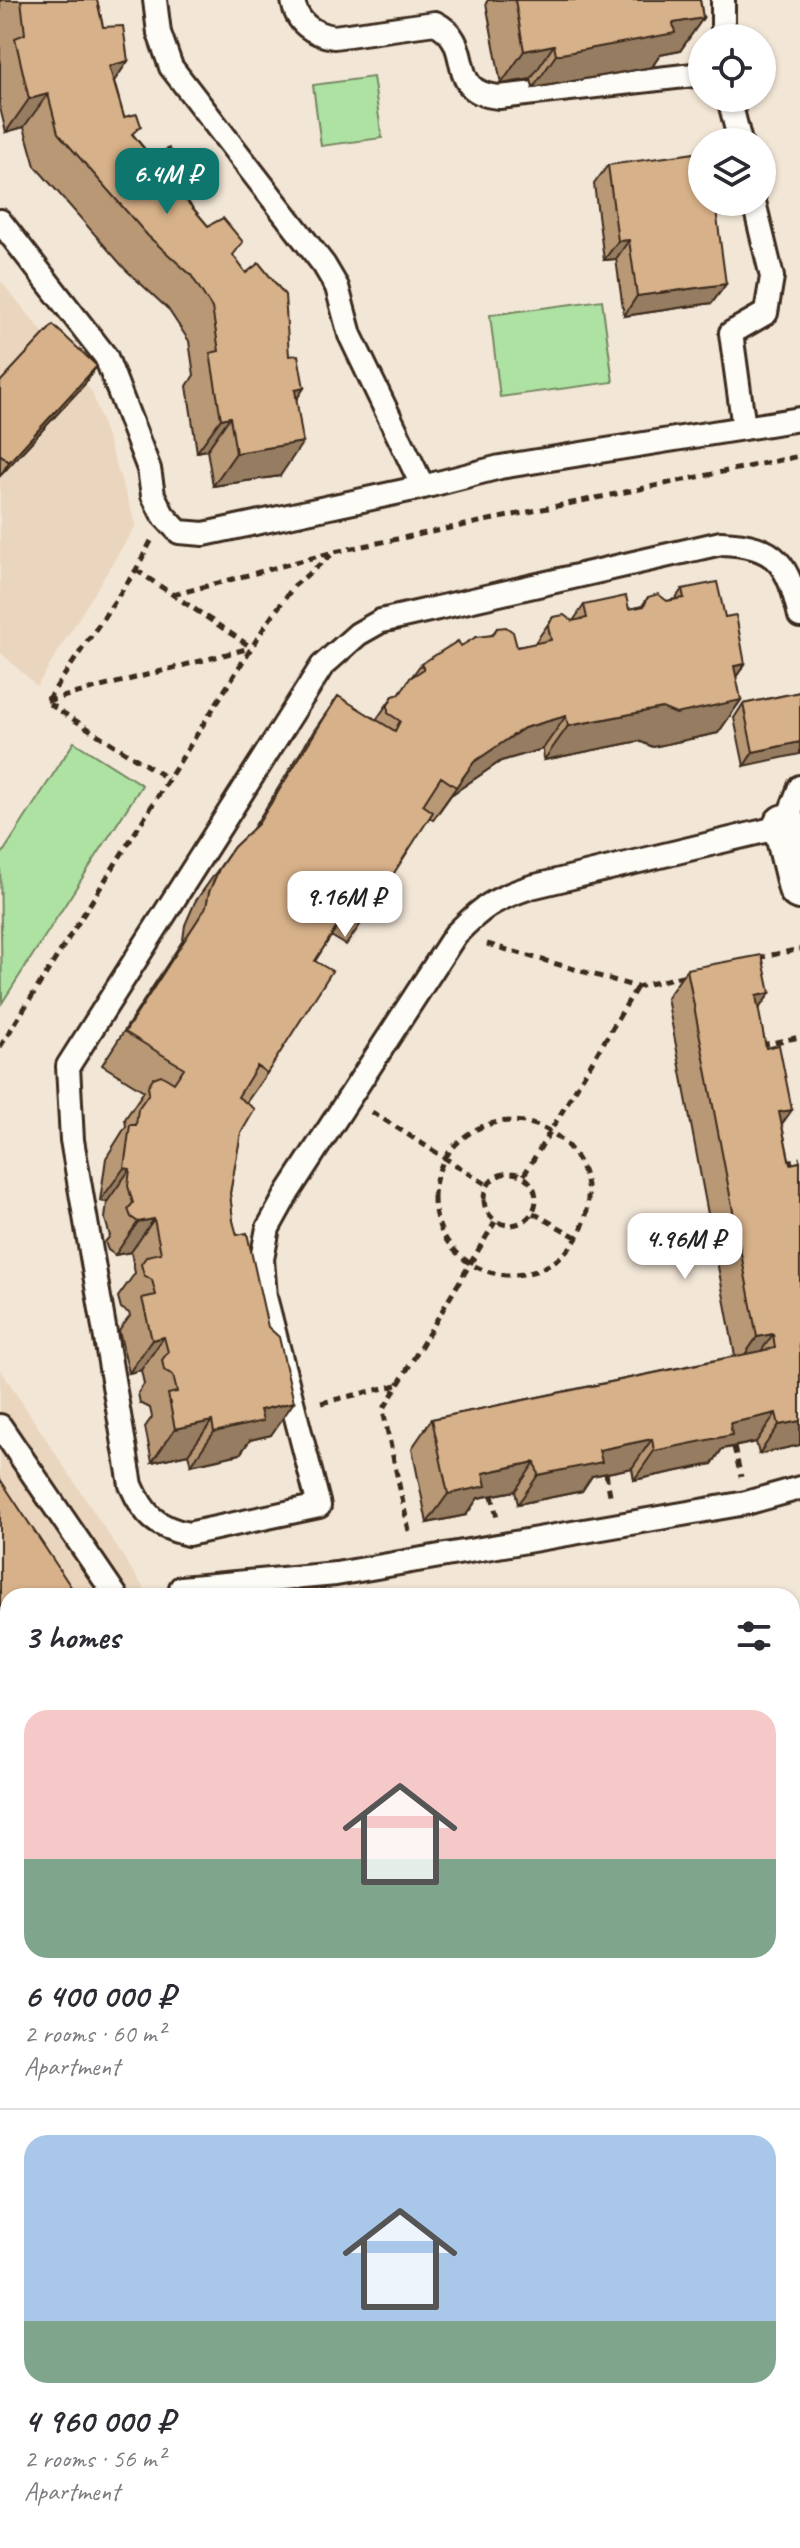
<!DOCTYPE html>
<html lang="en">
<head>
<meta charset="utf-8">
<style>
  body { margin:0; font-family:Caveat,sans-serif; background:#f2f2f3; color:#2b2b33; height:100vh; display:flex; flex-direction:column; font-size:30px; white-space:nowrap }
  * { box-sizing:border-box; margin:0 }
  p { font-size:26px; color:#7c7c81 }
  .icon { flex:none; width:44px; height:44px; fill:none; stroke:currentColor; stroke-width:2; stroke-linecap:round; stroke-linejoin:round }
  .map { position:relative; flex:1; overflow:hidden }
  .drawer { position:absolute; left:0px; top:1588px; width:800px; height:960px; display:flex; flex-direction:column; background:#fff; border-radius:24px 24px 0 0; box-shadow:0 2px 6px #0004 }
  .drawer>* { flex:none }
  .tools { position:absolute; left:688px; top:24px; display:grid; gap:16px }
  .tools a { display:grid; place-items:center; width:88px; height:88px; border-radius:50%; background:#fff; box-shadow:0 2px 6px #0004; font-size:40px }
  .price { position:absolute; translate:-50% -68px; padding:0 18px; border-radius:16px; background:#fff; color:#222; font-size:26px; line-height:52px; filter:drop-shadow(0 2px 4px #0008) }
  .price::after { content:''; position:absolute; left:50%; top:48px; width:24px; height:18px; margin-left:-12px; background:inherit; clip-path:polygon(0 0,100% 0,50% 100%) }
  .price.selected { background:#0f766e; color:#fff }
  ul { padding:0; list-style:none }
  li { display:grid; align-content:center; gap:16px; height:424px; padding:0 24px }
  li+li { border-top:2px solid #e1e1e2 }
  li span { display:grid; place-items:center; height:248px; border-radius:24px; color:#555 }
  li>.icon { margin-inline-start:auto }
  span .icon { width:144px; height:144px; fill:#fffc; stroke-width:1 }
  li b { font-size:34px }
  h2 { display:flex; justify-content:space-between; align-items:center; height:96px; padding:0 24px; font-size:34px }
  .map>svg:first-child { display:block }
  .built { fill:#ead6bf }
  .green { fill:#aee2a3; stroke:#748660; stroke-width:2 }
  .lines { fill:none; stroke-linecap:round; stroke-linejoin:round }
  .service-casing { stroke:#3b2a1e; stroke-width:28 }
  .minor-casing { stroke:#3b2a1e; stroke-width:48 }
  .path { stroke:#3b2a1e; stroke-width:5; stroke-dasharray:8 6; stroke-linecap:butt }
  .service { stroke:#fdfcf7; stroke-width:22 }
  .minor { stroke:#fdfcf7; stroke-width:42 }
  .wall { fill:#b99876; stroke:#3b2a1e; stroke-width:2 }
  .shaded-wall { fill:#967c60; stroke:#3b2a1e; stroke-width:2 }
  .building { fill:#d7b189; stroke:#3b2a1e; stroke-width:2 }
</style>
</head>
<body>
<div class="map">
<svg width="800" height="2548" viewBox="0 0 800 2548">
  <rect width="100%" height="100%" fill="#f2e6d6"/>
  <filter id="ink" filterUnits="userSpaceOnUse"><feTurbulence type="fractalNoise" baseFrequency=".0125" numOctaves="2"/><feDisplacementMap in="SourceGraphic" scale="16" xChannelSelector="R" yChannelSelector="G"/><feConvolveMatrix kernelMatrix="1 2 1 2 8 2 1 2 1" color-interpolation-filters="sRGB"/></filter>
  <g filter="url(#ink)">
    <path class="built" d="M 0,280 L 92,392 L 136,525 L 37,686 L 0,652 Z
      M 0,1369 L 149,1596 L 8,1596 L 8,2540 L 792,2540 L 792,1946 L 800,1956 L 800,2544 L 775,2548 L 0,2548 Z"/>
    <path class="green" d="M 373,77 L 382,138 L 321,146 L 313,85 Z
      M 602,300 L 613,382 L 500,397 L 490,315 Z
      M 74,742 L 142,785 L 2,1003 L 0,857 Z
      M 0,2149 L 8,2162 L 8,2319 L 0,2307 Z
      M 156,2540 L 277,2540 L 292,2548 L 161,2548 Z"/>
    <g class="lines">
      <g class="service-casing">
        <path id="service" d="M 155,0 L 159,33 L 171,67 L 324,265 L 337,287 L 350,335 L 423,487
          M 293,0 C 296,23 313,34 334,37 L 435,23 C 478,44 442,92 499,97 L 702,74
          M 723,0 L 723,38
          M 729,98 L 740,142
          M 0,221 L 106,357 L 149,469 L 153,495 L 163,515 L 179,532 L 204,534 L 423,487 L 500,467 L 800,419
          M 744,428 L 731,333 L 766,313 L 772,277 L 754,202
          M 800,616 C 788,565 778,545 721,543 L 381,621 L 358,634 L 322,666 L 68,1066 L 72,1140 L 131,1485 C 144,1515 156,1527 188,1534 L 319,1506 L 265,1297 L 262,1259 L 268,1228 L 288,1192 L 455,935 C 482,907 494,899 531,887 L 785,826 L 800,787
          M 0,1426 L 116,1596
          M 181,1588 L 336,1574 L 746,1503 L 800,1488
          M 792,1790 L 800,1784
          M 792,2519 L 800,2519
          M 721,2548 L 735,2540"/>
      </g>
      <g class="minor-casing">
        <path id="minor" d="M 785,826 L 800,888"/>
      </g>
      <path class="path" d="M 151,541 L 136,570 L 46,702 L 168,779
        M 136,570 L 251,647
        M 173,595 L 334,552 L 800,456
        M 47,701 L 250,648
        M 487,944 L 637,987 L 686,975
        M 758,958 L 800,949
        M 761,1045 L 800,1037
        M 0,1047 L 267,623 L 294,586 L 331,555
        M 372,1112 L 486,1184
        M434 1198a77 77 0 1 1 154 0a77 77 0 1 1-154 0Z
        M 785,1162 L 800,1159
        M484 1199a26 26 0 1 1 52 0a26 26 0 1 1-52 0Z
        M 524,1175 L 637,987
        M 533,1213 L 578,1238
        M 321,1403 L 397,1385
        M 734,1447 L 741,1477
        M 606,1473 L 611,1500
        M 492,1495 L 497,1518
        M 409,1531 L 383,1410 L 495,1222"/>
      <use href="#service" class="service"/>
      <use href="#minor" class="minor"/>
    </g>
    <path class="wall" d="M 0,0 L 97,0 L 103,27 L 128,61 L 114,81 L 124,117 L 134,136 L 152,158 L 199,186 L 188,202 L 233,256 L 289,356 L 304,388 L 296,400 L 280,476 L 213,486 L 207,450 L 197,452 L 187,386 L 194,375 L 189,341 L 168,309 L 125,269 L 35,166 L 24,127 L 6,132 L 0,108 Z
      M 488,0 L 700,0 L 703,18 L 680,51 L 660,55 L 652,67 L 533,88 L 531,79 L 501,84 L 486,3 Z
      M 608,165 L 726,284 L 712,303 L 624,316 L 616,259 L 604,260 L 594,184 Z
      M 0,382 L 84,385 L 0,476 Z
      M 682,589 L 725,617 L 745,664 L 736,677 L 741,700 L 718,733 L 653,747 L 639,741 L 544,760 L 543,749 L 501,761 L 451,795 L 433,820 L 429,817 L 369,912 L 346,945 L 331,936 L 315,961 L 267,1073 L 246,1103 L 230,1193 L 233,1221 L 271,1435 L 250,1440 L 240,1454 L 191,1465 L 188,1454 L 152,1462 L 145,1427 L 152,1417 L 150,1408 L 140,1403 L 138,1393 L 144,1384 L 141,1370 L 129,1373 L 119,1331 L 130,1316 L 129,1313 L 121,1308 L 118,1297 L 135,1273 L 131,1252 L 115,1255 L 108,1250 L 105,1242 L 110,1236 L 105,1219 L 107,1202 L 100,1201 L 106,1158 L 126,1126 L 125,1119 L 144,1091 L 102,1065 L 183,940 L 185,925 L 195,902 L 234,847 L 252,830 L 315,729 L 338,696 L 376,720 L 393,696 L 398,695 L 421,664 L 461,646 L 492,635 L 497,628 L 517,647 L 534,644 L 553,617 L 573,621 L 584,605 L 629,609 L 642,606 L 648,597 L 667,601 L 675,599 Z
      M 800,692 L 744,766 L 734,718 L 743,704 Z
      M 687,969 L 770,993 L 758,1010 L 790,1164 L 800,1162 L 800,1445 L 759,1454 L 756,1442 L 734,1447 L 722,1449 L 712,1464 L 634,1480 L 632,1468 L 592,1476 L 582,1491 L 518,1504 L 515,1491 L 478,1498 L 466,1515 L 427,1523 L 412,1448 L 432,1419 L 735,1356 L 667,998 Z
      M 0,1479 L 8,1596 L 8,2087 L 0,2075 Z
      M 344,2540 L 672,2540 L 667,2548 L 349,2548 Z"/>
    <path class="shaded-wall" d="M 703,18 L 680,51 L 660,55 L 652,67 L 533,88 L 556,55 L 673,23 Z
      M 554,45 L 531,79 L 501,84 L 524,51 Z
      M 128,61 L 105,94 L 109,66 Z
      M 48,94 L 24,127 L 6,132 L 29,99 Z
      M 199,186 L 176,220 L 184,198 Z
      M 629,240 L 616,259 L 604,260 L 618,241 Z
      M 726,284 L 712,303 L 624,316 L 637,296 Z
      M 97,366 L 84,385 L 0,476 L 9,462 Z
      M 304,388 L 281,422 L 295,390 Z
      M 230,417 L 207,450 L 197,452 L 221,419 Z
      M 303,442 L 280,476 L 213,486 L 236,453 Z
      M 745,664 L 722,697 L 734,666 Z
      M 741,700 L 718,733 L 653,747 L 639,741 L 544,760 L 568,726 L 662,708 Z
      M 566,716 L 543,749 L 501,761 L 451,795 L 433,820 L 474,762 L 524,728 Z
      M 800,742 L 800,754 L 744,766 L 753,752 Z
      M 770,993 L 749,1022 L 756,996 Z
      M 792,1110 L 772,1138 L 779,1112 Z
      M 124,1168 L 130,1169 L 107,1202 L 100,1201 Z
      M 154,1219 L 131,1252 L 115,1255 L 138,1222 Z
      M 773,1334 L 753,1363 L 737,1366 L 757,1337 Z
      M 164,1337 L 141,1370 L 129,1373 L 152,1340 Z
      M 294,1402 L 271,1435 L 250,1440 L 240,1454 L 191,1465 L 214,1432 L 260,1410 Z
      M 776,1413 L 756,1442 L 722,1449 L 712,1464 L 634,1480 L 654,1451 L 730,1423 Z
      M 212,1421 L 188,1454 L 152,1462 L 175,1429 Z
      M 800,1421 L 800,1445 L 759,1454 L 779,1425 Z
      M 652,1439 L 632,1468 L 592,1476 L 582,1491 L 518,1504 L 538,1475 L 599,1450 Z
      M 535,1462 L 515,1491 L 478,1498 L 466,1515 L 427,1523 L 448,1494 L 483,1473 Z
      M 800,1680 L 800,1689 L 792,1693 L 792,1685 Z
      M 800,2487 L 800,2497 L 792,2500 L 792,2491 Z
      M 670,2540 L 672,2540 L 667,2548 L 657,2548 Z"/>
    <path class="building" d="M 21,0 L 97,0 L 103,27 L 123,26 L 128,61 L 109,66 L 124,117 L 137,114 L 141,126 L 132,134 L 152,158 L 169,148 L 199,186 L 184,198 L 208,226 L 223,218 L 243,242 L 233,255 L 246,273 L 259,263 L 285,295 L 289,356 L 298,355 L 304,388 L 295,390 L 303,442 L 236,453 L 230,417 L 221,419 L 210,353 L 219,351 L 212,308 L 191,275 L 148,236 L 58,133 L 48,94 L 29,99 L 15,38 L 25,34 Z
      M 515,0 L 700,0 L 703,18 L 673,23 L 675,33 L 556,55 L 554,45 L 524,51 Z
      M 702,152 L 702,202 L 715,202 L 726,284 L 637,296 L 629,240 L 618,241 L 608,165 Z
      M 53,325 L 97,366 L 9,462 L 0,454 L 0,382 Z
      M 717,582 L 725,617 L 736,615 L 745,664 L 734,666 L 741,700 L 676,714 L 662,708 L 568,726 L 566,716 L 524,728 L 474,762 L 456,787 L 441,777 L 423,805 L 433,812 L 369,912 L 353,902 L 315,961 L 332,971 L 267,1073 L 257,1066 L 238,1097 L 255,1109 L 241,1133 L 230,1193 L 233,1221 L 237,1235 L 247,1233 L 268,1327 L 279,1337 L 294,1402 L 260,1410 L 263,1421 L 214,1432 L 212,1421 L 175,1429 L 168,1394 L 177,1392 L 173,1375 L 164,1370 L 162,1360 L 168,1352 L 164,1337 L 152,1340 L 142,1298 L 156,1295 L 152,1280 L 144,1275 L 141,1264 L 147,1256 L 161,1253 L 154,1219 L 138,1222 L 131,1217 L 128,1209 L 133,1203 L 128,1186 L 130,1169 L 124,1168 L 130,1125 L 136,1125 L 138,1109 L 149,1093 L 148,1086 L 153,1078 L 161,1075 L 174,1083 L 184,1068 L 125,1032 L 206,907 L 209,892 L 219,869 L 234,847 L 258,824 L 338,696 L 395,731 L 400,721 L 388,713 L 388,705 L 393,696 L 400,694 L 410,678 L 424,669 L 421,664 L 458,641 L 461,646 L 476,637 L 493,635 L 497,628 L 506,627 L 513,632 L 517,647 L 551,640 L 548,626 L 553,617 L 564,615 L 572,621 L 587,618 L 584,605 L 626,596 L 629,609 L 644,606 L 648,597 L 658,594 L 667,601 L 684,598 L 682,589 Z
      M 800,692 L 800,742 L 753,752 L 743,704 Z
      M 762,955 L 770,993 L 756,996 L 766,1048 L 779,1045 L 792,1110 L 779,1112 L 790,1164 L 800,1162 L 800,1342 L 799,1343 L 800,1349 L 800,1421 L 779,1425 L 776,1413 L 755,1418 L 730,1423 L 732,1435 L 654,1451 L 652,1439 L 599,1450 L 602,1462 L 538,1475 L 535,1462 L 483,1473 L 486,1486 L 448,1494 L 432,1419 L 775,1348 L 773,1334 L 757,1337 L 687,969 Z
      M 0,1479 L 77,1596 L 8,1596 L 8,2059 L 0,2047 Z
      M 792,1636 L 800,1649 L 800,1680 L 792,1685 Z
      M 792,1970 L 800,1979 L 800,2487 L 792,2491 Z
      M 8,2338 L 8,2540 L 146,2540 L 149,2548 L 0,2548 L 0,2342 Z
      M 363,2540 L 670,2540 L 657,2548 L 551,2548 L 549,2545 L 544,2548 L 368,2548 Z"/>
  </g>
</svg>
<div class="tools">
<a><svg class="icon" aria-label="locate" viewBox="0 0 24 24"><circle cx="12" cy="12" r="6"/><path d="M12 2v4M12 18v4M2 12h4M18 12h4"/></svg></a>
<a><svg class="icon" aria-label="layers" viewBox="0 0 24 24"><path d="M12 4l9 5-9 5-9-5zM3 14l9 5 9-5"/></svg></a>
</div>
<b class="price selected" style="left:167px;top:216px">6.4M ₽</b>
<b class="price" style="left:345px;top:939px">9.16M ₽</b>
<b class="price" style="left:685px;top:1281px">4.96M ₽</b>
<section class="drawer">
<h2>3 homes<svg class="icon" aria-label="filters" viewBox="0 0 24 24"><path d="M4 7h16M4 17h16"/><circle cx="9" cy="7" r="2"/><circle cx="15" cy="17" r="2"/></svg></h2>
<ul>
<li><span style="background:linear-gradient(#f6c9c9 60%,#7fa58c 0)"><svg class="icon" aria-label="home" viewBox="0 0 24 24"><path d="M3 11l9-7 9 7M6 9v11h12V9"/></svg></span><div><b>6 400 000 ₽</b><p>2 rooms · 60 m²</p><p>Apartment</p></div></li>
<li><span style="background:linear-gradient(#a9c7e8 75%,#7fa58c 0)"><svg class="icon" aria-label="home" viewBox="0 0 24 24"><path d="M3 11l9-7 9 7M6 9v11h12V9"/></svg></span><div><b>4 960 000 ₽</b><p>2 rooms · 56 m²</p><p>Apartment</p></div></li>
</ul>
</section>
</div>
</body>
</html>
